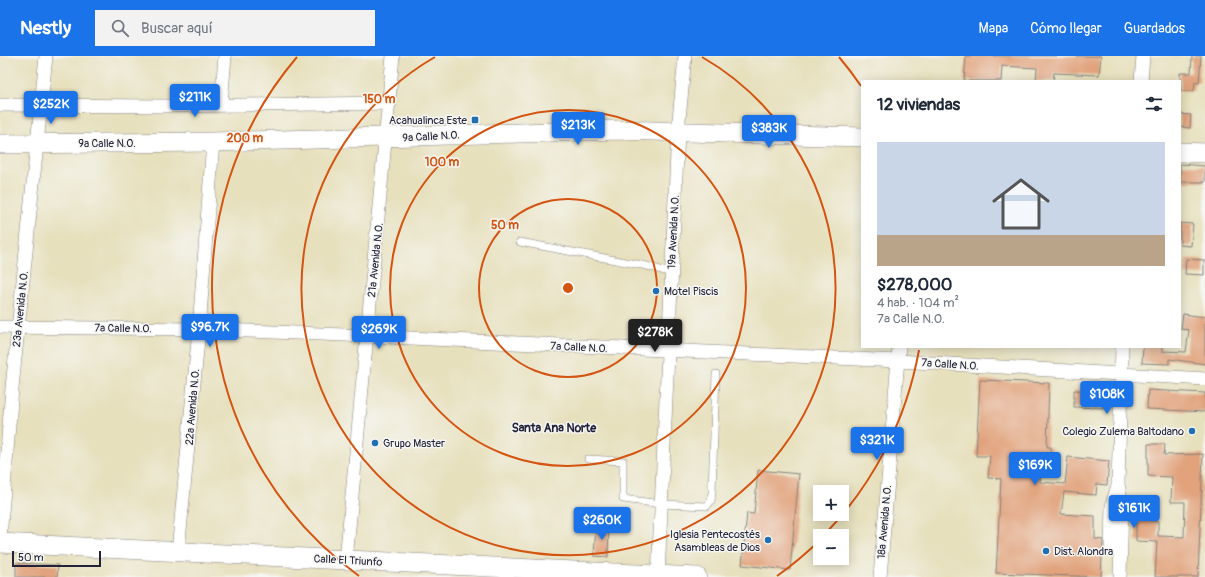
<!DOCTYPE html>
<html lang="es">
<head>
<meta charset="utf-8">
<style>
  body { margin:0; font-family:Pangolin,sans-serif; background:#f2f2f3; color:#1f2937; height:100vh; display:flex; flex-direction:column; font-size:15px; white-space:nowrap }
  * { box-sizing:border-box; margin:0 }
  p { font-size:13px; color:#747a83 }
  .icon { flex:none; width:22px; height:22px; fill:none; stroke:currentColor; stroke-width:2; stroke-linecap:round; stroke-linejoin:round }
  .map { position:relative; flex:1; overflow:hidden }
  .side { position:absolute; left:861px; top:24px; width:320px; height:268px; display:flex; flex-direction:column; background:#fff; border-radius:0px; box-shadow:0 2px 10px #0003 }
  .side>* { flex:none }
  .fabs { position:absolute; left:813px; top:429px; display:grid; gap:8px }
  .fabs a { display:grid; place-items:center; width:36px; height:36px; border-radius:0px; background:#fff; box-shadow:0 2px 10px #0003; font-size:20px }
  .scale { position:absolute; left:12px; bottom:10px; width:89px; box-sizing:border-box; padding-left:4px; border:2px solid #22223b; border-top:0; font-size:11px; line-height:14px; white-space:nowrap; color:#22223b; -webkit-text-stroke:3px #f6f6f2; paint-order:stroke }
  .price { position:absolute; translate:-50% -34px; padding:0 9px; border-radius:4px; background:#1a73e8; color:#fff; font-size:13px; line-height:26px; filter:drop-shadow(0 1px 2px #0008) }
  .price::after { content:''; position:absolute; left:50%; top:24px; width:12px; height:9px; margin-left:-6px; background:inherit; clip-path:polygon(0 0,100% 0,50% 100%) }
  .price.on { background:#222; color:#fff }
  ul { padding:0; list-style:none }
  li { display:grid; align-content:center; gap:8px; height:212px; padding:0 16px }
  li+li { border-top:1px solid #e0e1e3 }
  li span { display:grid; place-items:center; height:124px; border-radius:0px; color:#555 }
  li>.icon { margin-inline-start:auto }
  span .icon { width:72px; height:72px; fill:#fffc; stroke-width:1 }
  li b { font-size:17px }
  h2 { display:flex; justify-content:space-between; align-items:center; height:48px; padding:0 16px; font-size:17px }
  header { display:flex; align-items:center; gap:24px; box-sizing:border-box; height:56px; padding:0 20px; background:#1a73e8; color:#fff }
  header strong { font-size:19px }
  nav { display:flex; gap:22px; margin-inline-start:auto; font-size:14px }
  .search { width:280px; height:36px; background:#f2f2f3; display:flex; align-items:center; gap:10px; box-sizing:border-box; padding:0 14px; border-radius:0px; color:#747a83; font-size:15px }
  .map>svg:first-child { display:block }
  .building { fill:#e1a27c }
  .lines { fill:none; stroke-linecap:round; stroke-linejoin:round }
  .lane-casing { stroke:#84817c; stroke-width:8 }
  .street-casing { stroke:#84817c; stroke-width:14 }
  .secondary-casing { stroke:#84817c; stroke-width:20 }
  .lane { stroke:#fff; stroke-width:7 }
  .street { stroke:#fff; stroke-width:13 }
  .secondary { stroke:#fff; stroke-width:19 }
  .ring { fill:none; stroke:#d45411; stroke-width:2 }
  .poi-dot { fill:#1f6fb2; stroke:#f6f6f2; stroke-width:1.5 }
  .labels { text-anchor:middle; stroke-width:3; stroke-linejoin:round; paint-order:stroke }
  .poi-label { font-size:11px; fill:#22223b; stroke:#f6f6f2; text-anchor:end }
  .street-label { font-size:11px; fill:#22223b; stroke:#f6f6f2 }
  .neighbourhood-label { font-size:12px; font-weight:bold; fill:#22223b; stroke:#f6f6f2 }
  .centre { fill:#d45411; stroke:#f6f6f2; stroke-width:2 }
  .ring-label { font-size:12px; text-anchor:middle; font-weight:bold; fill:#d45411; stroke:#f6f6f2; stroke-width:3; stroke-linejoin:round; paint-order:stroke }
</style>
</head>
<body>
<header>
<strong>Nestly</strong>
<div class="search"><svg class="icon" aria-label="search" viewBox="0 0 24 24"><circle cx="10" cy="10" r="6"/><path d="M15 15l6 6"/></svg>Buscar aquí</div>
<nav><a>Mapa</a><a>Cómo llegar</a><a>Guardados</a></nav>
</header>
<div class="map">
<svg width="1205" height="521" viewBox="0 0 1205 521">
  <rect width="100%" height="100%" fill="#f6f6f2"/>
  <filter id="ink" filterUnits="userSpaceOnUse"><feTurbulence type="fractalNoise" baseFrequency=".025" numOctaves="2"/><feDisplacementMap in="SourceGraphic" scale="8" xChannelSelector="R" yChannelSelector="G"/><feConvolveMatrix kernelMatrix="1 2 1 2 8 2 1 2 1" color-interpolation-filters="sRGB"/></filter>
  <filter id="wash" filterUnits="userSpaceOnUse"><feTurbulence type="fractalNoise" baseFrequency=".012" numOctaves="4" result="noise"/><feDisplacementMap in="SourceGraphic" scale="16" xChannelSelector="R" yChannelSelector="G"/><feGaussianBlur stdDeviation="0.9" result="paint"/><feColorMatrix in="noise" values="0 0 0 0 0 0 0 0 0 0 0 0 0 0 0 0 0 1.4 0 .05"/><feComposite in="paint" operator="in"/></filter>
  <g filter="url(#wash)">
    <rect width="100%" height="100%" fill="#e7e0bd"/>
    <g id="blocks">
      <path class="building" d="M 966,0 L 1101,0 L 1099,19 L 1054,17 L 1053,25 L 1036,25 L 1037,12 L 1002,10 L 1001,25 L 964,25 Z
        M 1192,0 L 1201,0 L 1199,27 L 1195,26 L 1194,35 L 1181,35 L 1180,17 L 1191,17 Z
        M 1180,58 L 1191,59 L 1190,72 L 1180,71 Z
        M 1180,108 L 1205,110 L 1205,126 L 1180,126 Z
        M 1180,167 L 1193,168 L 1191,190 L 1180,189 Z
        M 1186,203 L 1204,204 L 1204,219 L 1185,218 Z
        M 1183,258 L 1205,261 L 1205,308 L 1169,303 L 1169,308 L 1142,307 L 1143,291 L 1162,291 L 1162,295 L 1186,296 L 1189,274 L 1181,273 Z
        M 980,324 L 1049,327 L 1047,391 L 1051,391 L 1051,403 L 1041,403 L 1040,426 L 1065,428 L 1068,401 L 1109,405 L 1107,429 L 1097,428 L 1096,439 L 1064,436 L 1061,458 L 1095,460 L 1095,483 L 1103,484 L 1101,521 L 996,517 L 1001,423 L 988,422 L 990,400 L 976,400 Z
        M 1074,334 L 1104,335 L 1103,352 L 1074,351 Z
        M 1148,334 L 1205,337 L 1205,356 L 1147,353 Z
        M 1148,388 L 1165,388 L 1164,399 L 1203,398 L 1198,521 L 1155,521 L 1157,486 L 1136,485 L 1136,443 L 1149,443 L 1150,465 L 1158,465 L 1158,480 L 1184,481 L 1185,446 L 1171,446 L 1172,421 L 1148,420 Z
        M 758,414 L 799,418 L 790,514 L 742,509 L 747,457 L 754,458 Z
        M 596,469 L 609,469 L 608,501 L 594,500 Z
        M 16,507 L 58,509 L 57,521 L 16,521 Z"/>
    </g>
  </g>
  <g filter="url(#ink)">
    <use href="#blocks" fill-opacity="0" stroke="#84817c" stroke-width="1"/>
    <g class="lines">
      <g class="lane-casing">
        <path id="lane" d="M 520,186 L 647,210 L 671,217
          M 588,403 L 623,405 L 623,443 L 661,448 L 707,450 L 711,445 L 712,436 L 716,318"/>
      </g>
      <g class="street-casing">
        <path id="street" d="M 1141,25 L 1143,0
          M 0,49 L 170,50 L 390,47
          M 221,49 L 225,0
          M 0,271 L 199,273 L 368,280 L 898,305 L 1205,323
          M 0,482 L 12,332 L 46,0
          M 1111,494 L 1112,449 L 1117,432
          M 178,496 L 199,273 L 213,86
          M 346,504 L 393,0
          M 658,521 L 678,75 L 685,0
          M 880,521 L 899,291
          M 1120,521 L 1122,448 L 1118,428 L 1122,291"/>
      </g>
      <g class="secondary-casing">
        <path id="secondary" d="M 0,88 L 213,86 L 617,74 L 862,81
          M 1180,96 L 1205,97
          M 0,487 L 697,521"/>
      </g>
      <use href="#lane" class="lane"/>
      <use href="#street" class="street"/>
      <use href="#secondary" class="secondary"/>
    </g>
  </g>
  <g class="ring">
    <circle cx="568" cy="232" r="89"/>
    <circle cx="568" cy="232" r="178"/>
    <path d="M702 1A267 267 0 1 1 435 1"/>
    <path d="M919 294A356 356 0 0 1 824 479M820 484A356 356 0 0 1 777 520M359 520A356 356 0 0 1 297 1M839 1A356 356 0 0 1 861 30"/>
  </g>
  <g class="poi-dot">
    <rect x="471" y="60" width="8" height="8" rx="2"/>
    <circle cx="656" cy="235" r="4"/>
    <circle cx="1192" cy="375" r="4"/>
    <circle cx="375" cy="387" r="4"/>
    <circle cx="768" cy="484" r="4"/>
    <circle cx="1046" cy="495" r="4"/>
  </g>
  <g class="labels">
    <g class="poi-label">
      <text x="467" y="68">Acahualinca Este</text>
      <text x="664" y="239" text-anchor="start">Motel Piscis</text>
      <text x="1184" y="379">Colegio Zulema Baltodano</text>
      <text x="383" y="391" text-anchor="start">Grupo Master</text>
      <text x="760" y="482">Iglesia Pentecostés<tspan x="760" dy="13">Asambleas de Dios</tspan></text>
      <text x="1054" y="499" text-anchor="start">Dist. Alondra</text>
    </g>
    <g class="street-label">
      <text transform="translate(431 80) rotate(-3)" y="4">9a Calle N.O.</text>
      <text x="107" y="91">9a Calle N.O.</text>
      <text transform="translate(673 176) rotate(-87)" y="4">19a Avenida N.O.</text>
      <text transform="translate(375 204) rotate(-84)" y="4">21a Avenida N.O.</text>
      <text transform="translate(20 253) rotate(-84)" y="4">23a Avenida N.O.</text>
      <text transform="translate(123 272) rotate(1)" y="4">7a Calle N.O.</text>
      <text transform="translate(579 291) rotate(3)" y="4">7a Calle N.O.</text>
      <text transform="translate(950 308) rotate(4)" y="4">7a Calle N.O.</text>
      <text transform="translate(192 351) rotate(-85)" y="4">22a Avenida N.O.</text>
      <text transform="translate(884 466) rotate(-85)" y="4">18a Avenida N.O.</text>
      <text transform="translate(348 504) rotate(3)" y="4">Calle El Triunfo</text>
    </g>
    <g class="neighbourhood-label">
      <text x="554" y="376">Santa Ana Norte</text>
    </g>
  </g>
  <circle cx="568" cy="232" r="6" class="centre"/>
  <g class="ring-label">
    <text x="379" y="47">150 m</text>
    <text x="245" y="86">200 m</text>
    <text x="442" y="110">100 m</text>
    <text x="505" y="173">50 m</text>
  </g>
</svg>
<div class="fabs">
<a>+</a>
<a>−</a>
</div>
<div class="scale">50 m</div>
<b class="price" style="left:195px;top:62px">$211K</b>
<b class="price" style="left:51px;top:69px">$252K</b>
<b class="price" style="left:578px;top:90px">$213K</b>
<b class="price" style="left:769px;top:93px">$383K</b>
<b class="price" style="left:210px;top:292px">$96.7K</b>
<b class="price" style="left:379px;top:294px">$269K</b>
<b class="price on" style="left:655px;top:297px">$278K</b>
<b class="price" style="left:1107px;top:359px">$108K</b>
<b class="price" style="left:877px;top:405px">$321K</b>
<b class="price" style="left:1035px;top:430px">$169K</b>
<b class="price" style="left:1134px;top:473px">$161K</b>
<b class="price" style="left:602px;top:485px">$260K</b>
<section class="side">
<h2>12 viviendas<svg class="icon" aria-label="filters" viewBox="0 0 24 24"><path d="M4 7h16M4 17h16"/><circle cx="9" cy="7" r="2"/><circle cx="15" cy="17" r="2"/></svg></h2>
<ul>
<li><span style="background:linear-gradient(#c9d6e8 75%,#b9a48a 0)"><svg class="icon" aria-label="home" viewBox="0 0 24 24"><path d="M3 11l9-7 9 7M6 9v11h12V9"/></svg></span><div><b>$278,000</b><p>4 hab. · 104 m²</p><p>7a Calle N.O.</p></div></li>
</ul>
</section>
</div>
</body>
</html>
